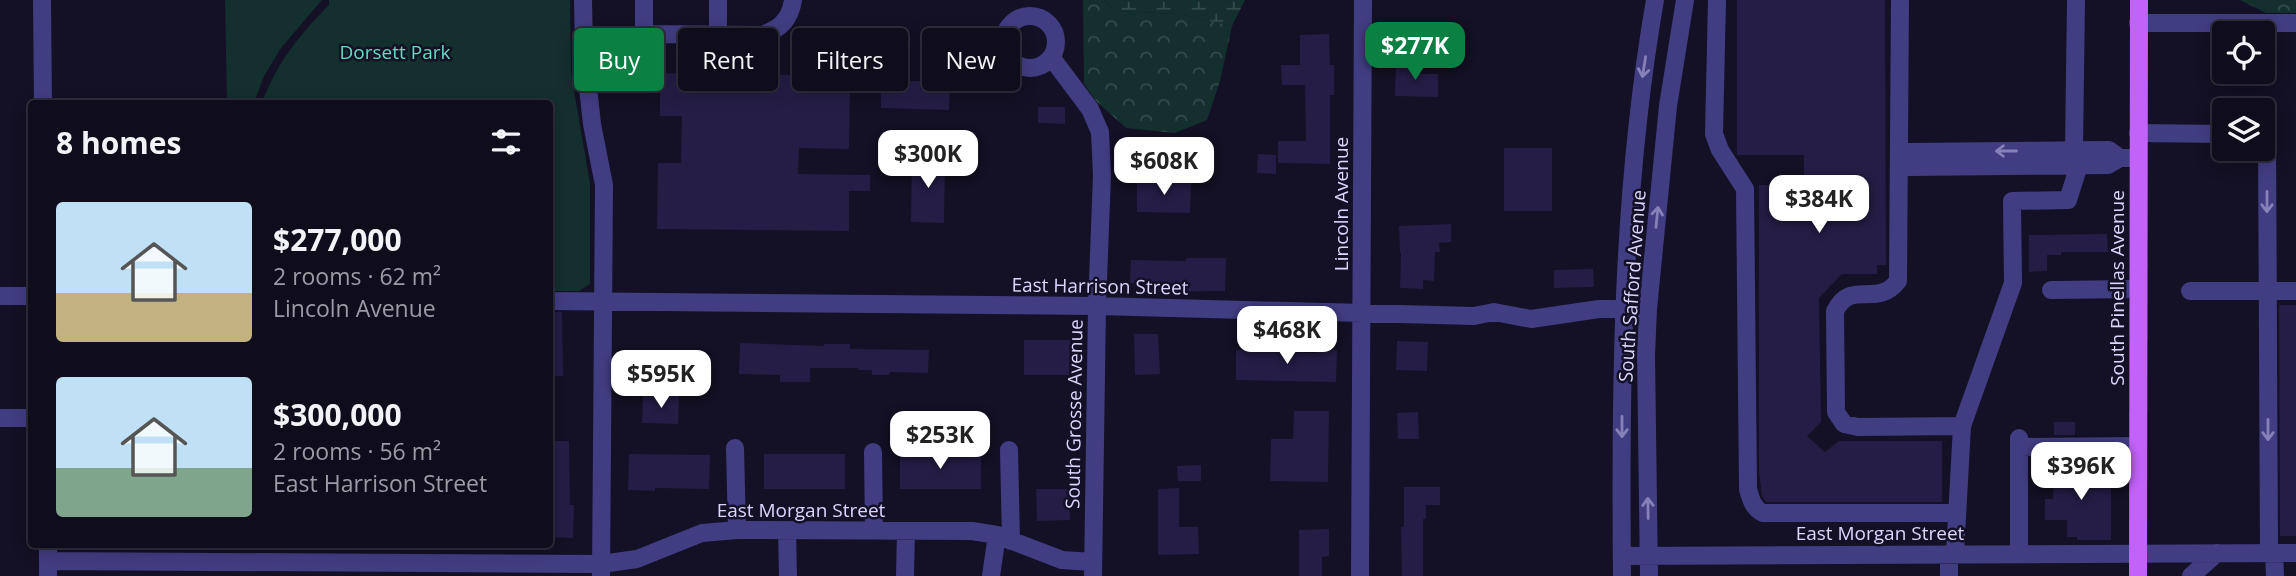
<!DOCTYPE html>
<html lang="en">
<head>
<meta charset="utf-8">
<style>
  body { margin:0; font-family:"Open Sans",sans-serif; background:#1d1a29; color:#f1f3f6; height:100vh; display:flex; flex-direction:column; font-size:26px; white-space:nowrap }
  * { box-sizing:border-box; margin:0 }
  p { font-size:23px; color:#9b9ba3 }
  .icon { flex:none; width:38px; height:38px; fill:none; stroke:currentColor; stroke-width:2; stroke-linecap:round; stroke-linejoin:round }
  .map { position:relative; flex:1; overflow:hidden }
  .sheet { position:absolute; left:28px; top:100px; width:525px; height:448px; display:flex; flex-direction:column; background:#0f0c1c; border-radius:7px; box-shadow:0 4px 18px #0003,0 0 0 2px #2f2c3b }
  .sheet>* { flex:none }
  .hud { position:absolute; left:574px; top:28px; width:665px; height:63px; display:flex; gap:14px }
  .tools { position:absolute; left:2212px; top:21px; display:grid; gap:14px }
  .tools a { display:grid; place-items:center; width:63px; height:63px; border-radius:7px; background:#0f0c1c; box-shadow:0 4px 18px #0003,0 0 0 2px #2f2c3b; font-size:35px }
  .price { position:absolute; translate:-50% -60px; padding:0 16px; border-radius:14px; background:#fff; color:#222; font-size:23px; line-height:46px; filter:drop-shadow(0 2px 4px #0008) }
  .price::after { content:''; position:absolute; left:50%; top:42px; width:21px; height:16px; margin-left:-10px; background:inherit; clip-path:polygon(0 0,100% 0,50% 100%) }
  .price.current { background:#0b8043; color:#fff }
  ul { padding:0; list-style:none }
  li { display:flex; align-items:center; gap:21px; height:175px; padding:0 28px }
  li span { display:grid; place-items:center; flex:none; width:196px; height:140px; border-radius:7px; color:#555 }
  li>.icon { margin-inline-start:auto }
  span .icon { width:84px; height:84px; fill:#fffc; stroke-width:1 }
  li b { font-size:30px }
  h2 { display:flex; justify-content:space-between; align-items:center; height:84px; padding:0 28px; font-size:30px }
  .tag { padding:0 24px; border-radius:7px; background:#0f0c1c; box-shadow:0 4px 18px #0003,0 0 0 2px #2f2c3b; font-size:24px; line-height:63px }
  .tag.current { background:#0b8043; color:#fff }
  .map>svg:first-child { display:block }
  .green { fill:#132f2e }
  .forest { fill:url(#forest-crowns) }
  .wetland { fill:url(#wetland-marsh) }
  .building { fill:#251d45 }
  .lines { fill:none; stroke-linecap:round; stroke-linejoin:round }
  .minor { stroke:#413d82; stroke-width:18 }
  .major { stroke:#c262f8; stroke-width:18 }
  .oneway { stroke:#8682b9 }
  .labels { text-anchor:middle; stroke-width:5; stroke-linejoin:round; paint-order:stroke }
  .park-label { font-size:19px; fill:#64dbbf; stroke:#141025 }
  .street-label { font-size:19px; fill:#dbd6fd; stroke:#141025 }
</style>
</head>
<body>
<div class="map">
<svg width="2296" height="576" viewBox="0 0 2296 576">
  <defs>
    <pattern id="forest-crowns" width="20" height="18" patternUnits="userSpaceOnUse" patternTransform="scale(1.75)"><rect width="20" height="18" fill="#132f2e"/><path d="M2 6a3 3 0 1 1 6 0M12 15a3 3 0 1 1 6 0" fill="none" stroke="#354c4d"/></pattern>
    <pattern id="wetland-marsh" width="20" height="14" patternUnits="userSpaceOnUse" patternTransform="scale(1.75)"><rect width="20" height="14" fill="#132f2e"/><path d="M1 5h8M5 5V1M11 12h8M15 12V8" fill="none" stroke="#354c4d"/></pattern>
  </defs>
  <rect width="100%" height="100%" fill="#141025"/>
  <path class="green" d="M 225,0 L 322,0 L 281,48 L 264,76 L 254,103 L 227,103 Z
    M 329,0 L 570,0 L 571,73 L 590,183 L 590,284 L 579,291 L 550,291 L 550,103 L 262,103 C 276,64 300,34 329,5 Z"/>
  <path class="forest" d="M 1083,0 L 1104,0 L 1115,11 L 1179,14 L 1232,26 L 1220,81 L 1207,120 L 1175,133 L 1126,128 L 1096,101 L 1084,84 Z
    M 2240,0 L 2296,0 L 2296,13 L 2266,13 Z"/>
  <path class="wetland" d="M 1104,0 L 1245,0 L 1232,26 L 1179,14 L 1115,11 Z"/>
  <path class="building" d="M 1737,0 L 1885,0 L 1886,265 L 1877,265 L 1877,274 L 1842,274 L 1819,298 L 1821,422 L 1807,436 L 1825,452 L 1839,441 L 1942,441 L 1942,502 L 1766,502 L 1762,496 L 1759,471 L 1759,185 L 1804,185 L 1804,155 L 1737,155 Z
    M 1329,34 L 1330,65 L 1334,65 L 1334,95 L 1330,95 L 1330,164 L 1278,163 L 1278,141 L 1306,141 L 1305,85 L 1282,85 L 1281,65 L 1300,65 L 1300,35 Z
    M 1396,61 L 1416,62 L 1416,74 L 1438,74 L 1438,97 L 1395,96 Z
    M 660,73 L 850,76 L 849,149 L 799,148 L 798,174 L 870,175 L 870,191 L 849,191 L 849,231 L 657,229 L 658,163 L 681,163 L 682,116 L 660,116 Z
    M 881,81 L 950,81 L 949,110 L 881,108 Z
    M 1038,107 L 1065,107 L 1065,124 L 1038,123 Z
    M 1504,148 L 1552,148 L 1552,211 L 1504,211 Z
    M 1258,154 L 1276,155 L 1276,174 L 1257,173 Z
    M 912,158 L 945,159 L 944,223 L 911,222 Z
    M 1137,181 L 1191,183 L 1190,213 L 1137,212 Z
    M 1451,224 L 1451,242 L 1439,243 L 1440,252 L 1435,252 L 1434,281 L 1423,280 L 1423,289 L 1400,288 L 1401,253 L 1400,253 L 1399,226 Z
    M 2107,234 L 2108,252 L 2061,252 L 2061,255 L 2047,255 L 2047,271 L 2029,272 L 2029,235 Z
    M 1186,258 L 1226,258 L 1225,291 L 1143,292 L 1143,283 L 1130,283 L 1131,260 L 1186,261 Z
    M 1593,269 L 1594,287 L 1554,288 L 1554,270 Z
    M 2279,305 L 2296,305 L 2296,536 L 2280,536 Z
    M 550,312 L 562,312 L 563,376 L 550,376 Z
    M 1134,334 L 1158,334 L 1160,374 L 1135,375 Z
    M 1024,340 L 1070,340 L 1069,375 L 1024,375 Z
    M 1397,341 L 1428,342 L 1427,371 L 1396,370 Z
    M 740,343 L 824,346 L 824,344 L 850,344 L 850,349 L 929,350 L 928,373 L 890,372 L 889,375 L 872,375 L 872,370 L 858,370 L 858,368 L 810,368 L 810,382 L 780,382 L 780,375 L 739,374 Z
    M 1236,350 L 1315,353 L 1315,350 L 1337,350 L 1336,382 L 1236,380 Z
    M 643,396 L 679,396 L 678,424 L 642,423 Z
    M 1294,411 L 1329,411 L 1328,482 L 1270,481 L 1271,439 L 1293,439 Z
    M 1418,412 L 1419,439 L 1398,439 L 1397,413 Z
    M 2054,422 L 2075,422 L 2075,435 L 2054,435 Z
    M 550,441 L 569,441 L 570,505 L 574,505 L 573,538 L 550,537 Z
    M 900,453 L 981,454 L 981,489 L 900,489 Z
    M 629,454 L 710,455 L 709,489 L 655,488 L 655,491 L 628,490 Z
    M 764,454 L 845,454 L 845,489 L 764,489 Z
    M 2054,458 L 2075,458 L 2074,467 L 2096,477 L 2111,477 L 2111,540 L 2077,540 L 2077,537 L 2067,537 L 2067,520 L 2045,520 L 2045,499 L 2053,499 Z
    M 1201,465 L 1201,481 L 1178,481 L 1177,466 Z
    M 1404,487 L 1440,487 L 1440,505 L 1426,505 L 1426,519 L 1423,519 L 1423,576 L 1402,576 L 1401,527 L 1404,527 Z
    M 1179,488 L 1179,527 L 1198,527 L 1199,554 L 1158,555 L 1158,489 Z
    M 1036,489 L 1069,489 L 1070,520 L 1037,521 Z
    M 1329,529 L 1329,556 L 1322,557 L 1322,576 L 1299,576 L 1299,530 Z"/>
  <g class="lines">
    <path class="minor" d="M 42,0 L 43,103
      M 583,0 L 584,51 L 592,124 L 604,185 L 601,576
      M 718,0 L 718,35
      M 1717,0 L 1714,134 L 1720,150 L 1745,189 L 1748,489 C 1751,500 1753,508 1763,513 L 1955,513
      M 1900,0 L 1898,281 C 1876,309 1852,278 1835,311 L 1836,412 L 1844,424 L 1858,427 L 1962,426 L 1955,554
      M1004 42a26 26 0 1 1 52 0a26 26 0 1 1-52 0Z
      M 2138,23 L 2296,23
      M 644,34 L 762,35 C 780,29 790,20 793,0
      M 1051,57 L 1090,109 L 1100,132 L 1102,175 L 1097,306 L 1093,576
      M 585,62 L 644,34 L 644,0
      M 2138,133 L 2224,134
      M 2263,134 L 2267,134 L 2269,553
      M 2074,150 L 2076,0
      M 2120,158 L 2109,150 L 1909,152 L 1900,158 L 1910,167 L 2108,165 L 2120,158 L 2138,158
      M 2051,290 L 2138,289
      M 2190,291 L 2296,291
      M 0,296 L 32,296
      M 550,301 L 1097,306 L 1474,316 L 1494,312 L 1531,319 L 1599,309 L 1648,309
      M 0,418 L 32,418
      M 1962,426 L 2013,283 L 2012,201 L 2068,200 L 2079,165
      M 2019,438 L 2019,553
      M 2019,447 L 2138,446
      M 735,448 L 737,530
      M 1009,450 L 1011,541
      M 873,452 L 874,531
      M 787,531 L 788,576
      M 48,544 L 48,576
      M 2274,553 L 2275,576
      M 1949,554 L 1949,576
      M 1622,556 L 2296,553
      M 48,561 L 601,564 L 637,559 L 702,533 L 737,530 L 972,531 L 997,535 L 1062,560 L 1093,562
      M 905,576 L 906,531
      M 991,576 L 997,535
      M 1360,576 L 1363,0
      M 1622,576 C 1620,383 1622,190 1655,0
      M 1649,576 L 1646,355 L 1648,309 L 1668,106 L 1685,0
      M 2191,576 L 2217,553"/>
    <path class="major" d="M 2138,576 L 2139,0"/>
  </g>
  <defs><path id="oneway-shaft" d="M-6 0H5M1.5-3L5.5 0L1.5 3" fill="none" stroke-width="1.6" stroke-linecap="round" stroke-linejoin="round" transform="scale(1.75)"/></defs>
  <g class="oneway">
    <use href="#oneway-shaft" transform="translate(1644 67) rotate(99)"/>
    <use href="#oneway-shaft" transform="translate(2006 151) rotate(180)"/>
    <use href="#oneway-shaft" transform="translate(2267 202) rotate(90)"/>
    <use href="#oneway-shaft" transform="translate(1657 217) rotate(-84)"/>
    <use href="#oneway-shaft" transform="translate(1622 427) rotate(90)"/>
    <use href="#oneway-shaft" transform="translate(2268 430) rotate(90)"/>
    <use href="#oneway-shaft" transform="translate(1648 508) rotate(-91)"/>
  </g>
  <g class="labels">
    <g class="park-label">
      <text x="395" y="59">Dorsett Park</text>
    </g>
    <g class="street-label">
      <text transform="translate(1341 204) rotate(-90)" y="7">Lincoln Avenue</text>
      <text transform="translate(1100 286) rotate(1)" y="7">East Harrison Street</text>
      <text transform="translate(1632 286) rotate(-86)" y="7">South Safford Avenue</text>
      <text transform="translate(2117 288) rotate(-90)" y="7">South Pinellas Avenue</text>
      <text transform="translate(1074 414) rotate(-89)" y="7">South Grosse Avenue</text>
      <text x="801" y="517">East Morgan Street</text>
      <text x="1880" y="540">East Morgan Street</text>
    </g>
  </g>
</svg>
<div class="tools">
<a><svg class="icon" aria-label="locate" viewBox="0 0 24 24"><circle cx="12" cy="12" r="6"/><path d="M12 2v4M12 18v4M2 12h4M18 12h4"/></svg></a>
<a><svg class="icon" aria-label="layers" viewBox="0 0 24 24"><path d="M12 4l9 5-9 5-9-5zM3 14l9 5 9-5"/></svg></a>
</div>
<b class="price current" style="left:1415px;top:82px">$277K</b>
<b class="price" style="left:928px;top:190px">$300K</b>
<b class="price" style="left:1164px;top:197px">$608K</b>
<b class="price" style="left:1819px;top:235px">$384K</b>
<b class="price" style="left:1287px;top:366px">$468K</b>
<b class="price" style="left:661px;top:410px">$595K</b>
<b class="price" style="left:940px;top:471px">$253K</b>
<b class="price" style="left:2081px;top:502px">$396K</b>
<div class="hud">
<a class="tag current">Buy</a>
<a class="tag">Rent</a>
<a class="tag">Filters</a>
<a class="tag">New</a>
</div>
<section class="sheet">
<h2>8 homes<svg class="icon" aria-label="filters" viewBox="0 0 24 24"><path d="M4 7h16M4 17h16"/><circle cx="9" cy="7" r="2"/><circle cx="15" cy="17" r="2"/></svg></h2>
<ul>
<li><span style="background:linear-gradient(#bfe0f5 65%,#c2b280 0)"><svg class="icon" aria-label="home" viewBox="0 0 24 24"><path d="M3 11l9-7 9 7M6 9v11h12V9"/></svg></span><div><b>$277,000</b><p>2 rooms · 62 m²</p><p>Lincoln Avenue</p></div></li>
<li><span style="background:linear-gradient(#bfe0f5 65%,#7fa58c 0)"><svg class="icon" aria-label="home" viewBox="0 0 24 24"><path d="M3 11l9-7 9 7M6 9v11h12V9"/></svg></span><div><b>$300,000</b><p>2 rooms · 56 m²</p><p>East Harrison Street</p></div></li>
</ul>
</section>
</div>
</body>
</html>
